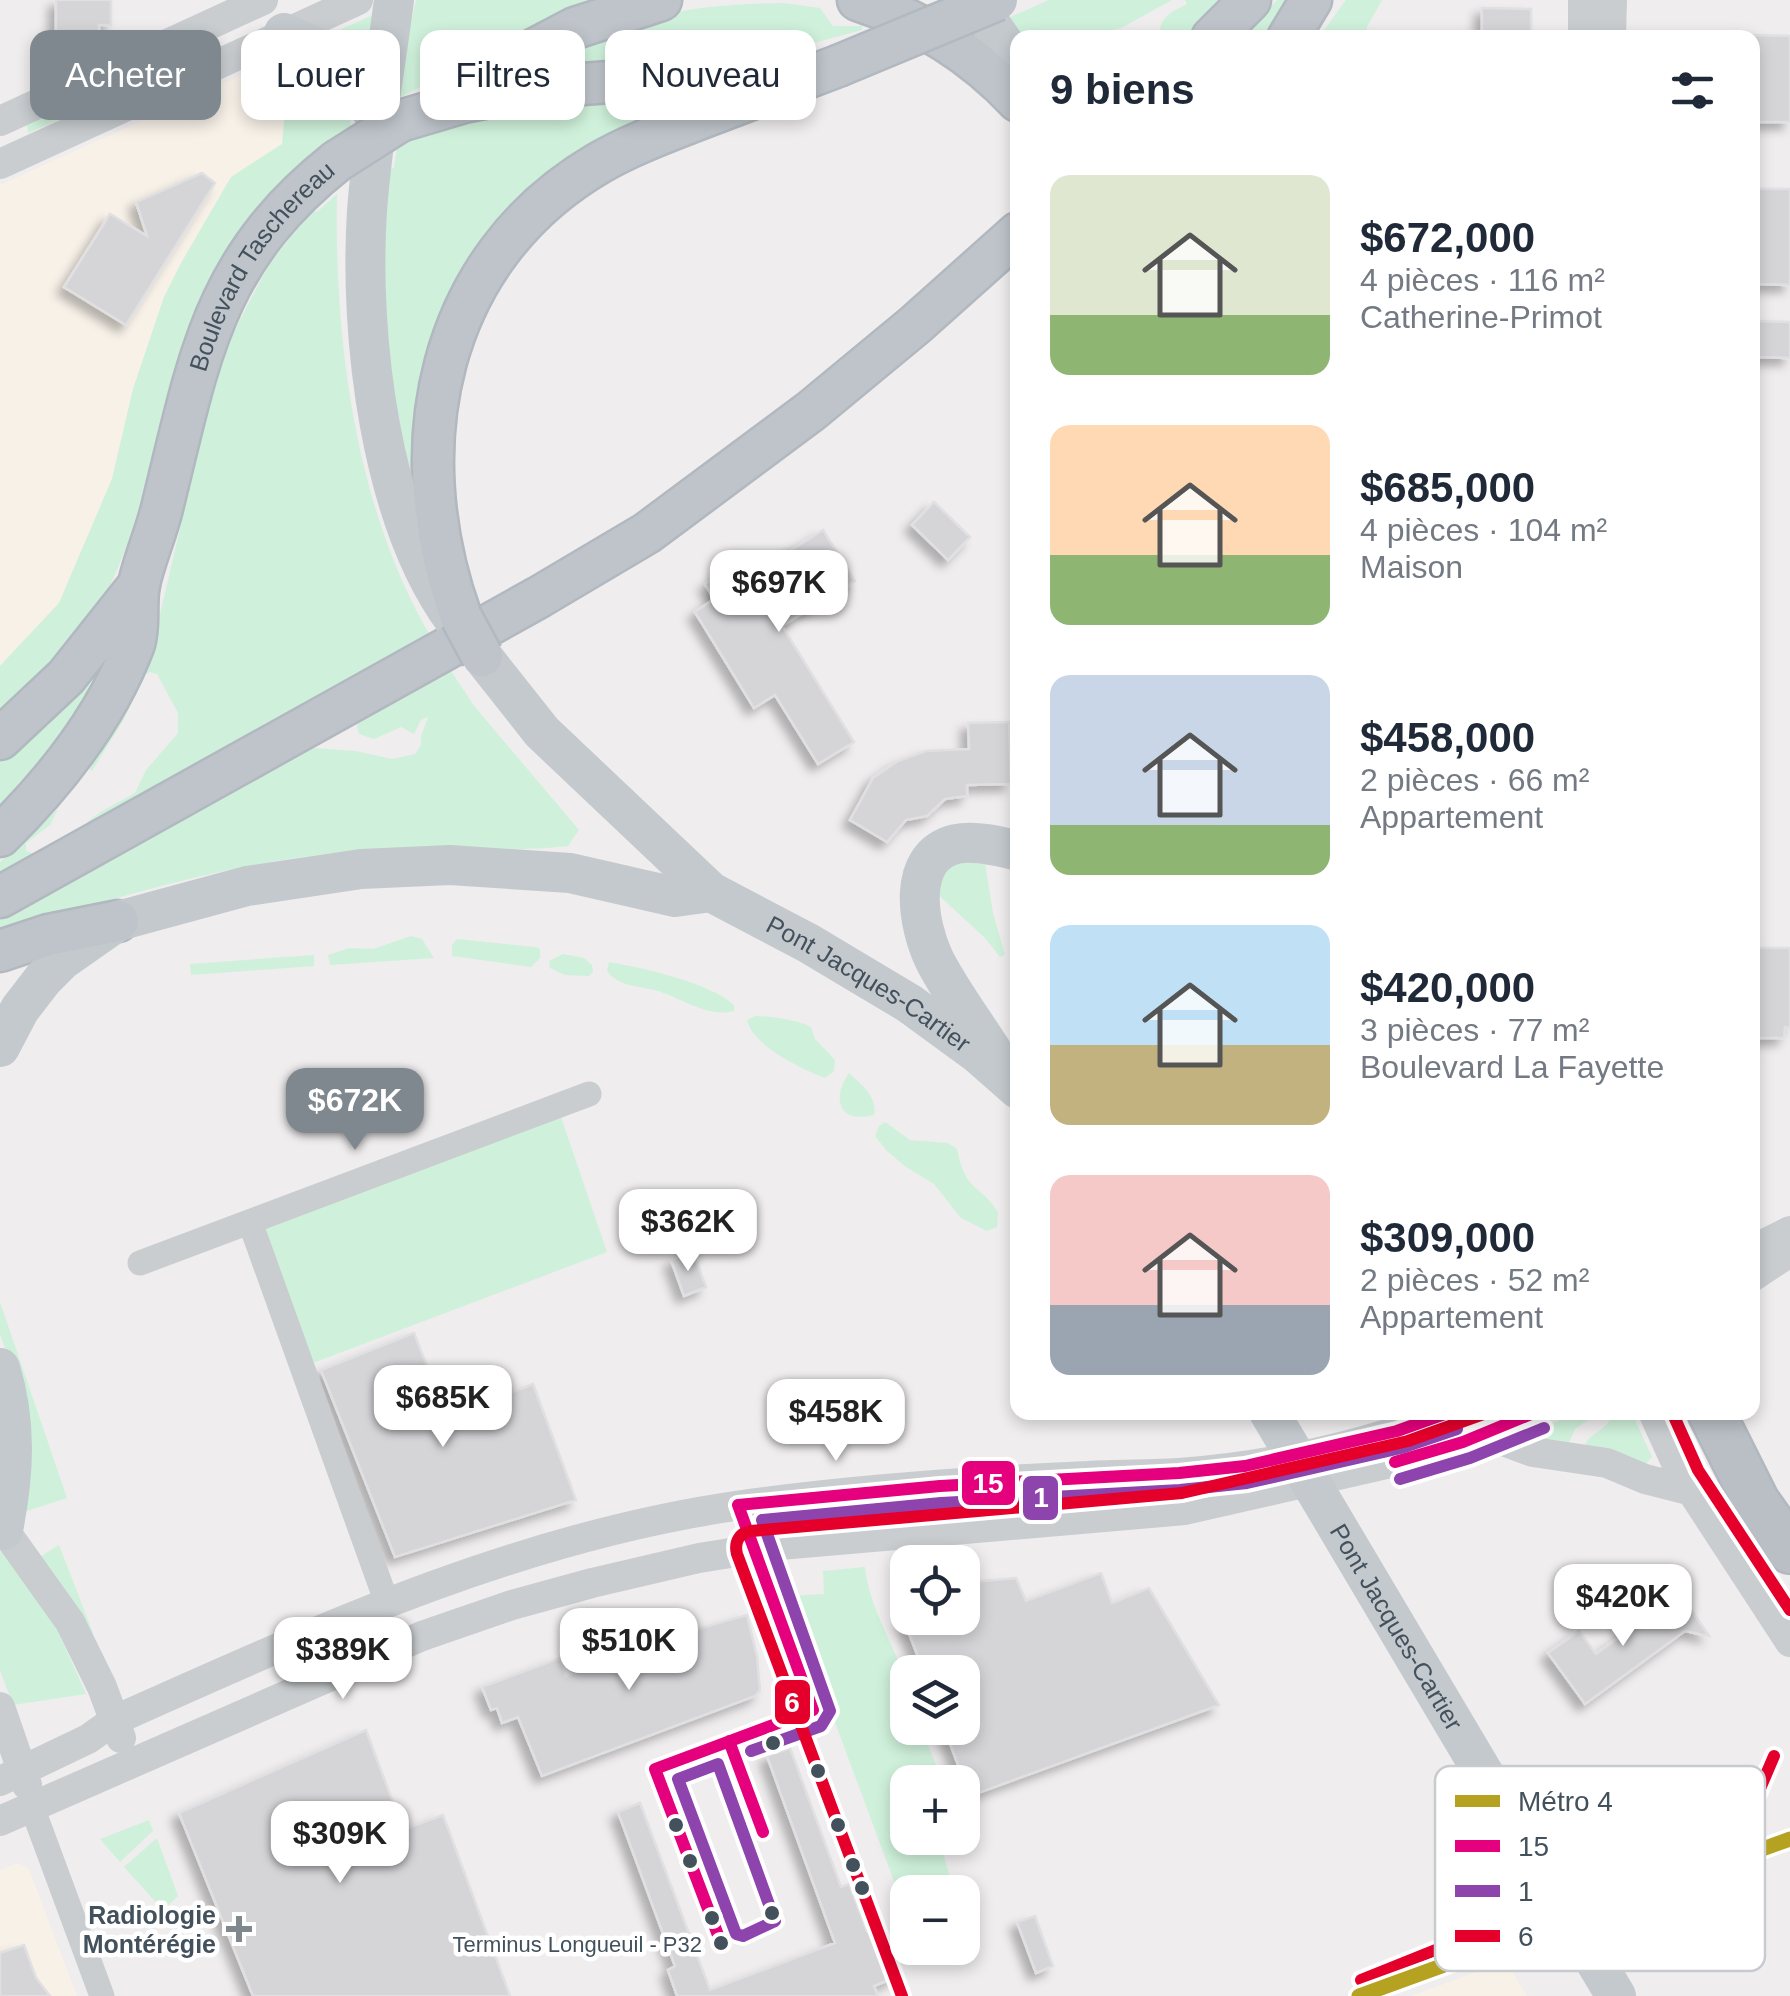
<!DOCTYPE html>
<html lang="fr">
<head>
<meta charset="utf-8">
<style>
  body { margin:0; font-family:Arial,sans-serif; background:#f2f2f3; color:#1f2937; height:100vh; display:flex; flex-direction:column; font-size:38px; white-space:nowrap }
  * { box-sizing:border-box; margin:0 }
  p { font-size:32px; color:#747a83 }
  .icon { flex:none; width:55px; height:55px; fill:none; stroke:currentColor; stroke-width:2; stroke-linecap:round; stroke-linejoin:round }
  .map { position:relative; flex:1; overflow:hidden }
  .drawer { position:absolute; left:1010px; top:30px; width:750px; height:1390px; display:flex; flex-direction:column; background:#fff; border-radius:20px; box-shadow:0 5px 15px #0003 }
  .drawer>* { flex:none }
  .top-card { position:absolute; left:30px; top:30px; width:830px; height:90px; display:flex; gap:20px }
  .tools { position:absolute; left:890px; top:1545px; display:grid; gap:20px }
  .tools a { display:grid; place-items:center; width:90px; height:90px; border-radius:20px; background:#fff; box-shadow:0 5px 15px #0003; font-size:50px }
  .price { position:absolute; translate:-50% -85px; padding:0 22px; border-radius:20px; background:#fff; color:#222; font-size:32px; line-height:65px; filter:drop-shadow(0 2px 5px #0008) }
  .price::after { content:''; position:absolute; left:50%; top:60px; width:30px; height:22px; margin-left:-15px; background:inherit; clip-path:polygon(0 0,100% 0,50% 100%) }
  .price.current { background:#7f888f; color:#fff }
  ul { padding:0; list-style:none }
  li { display:flex; align-items:center; gap:30px; height:250px; padding:0 40px }
  li span { display:grid; place-items:center; flex:none; width:280px; height:200px; border-radius:20px; color:#555 }
  li>.icon { margin-inline-start:auto }
  span .icon { width:120px; height:120px; fill:#fffc; stroke-width:1 }
  li b { font-size:42px }
  h2 { display:flex; justify-content:space-between; align-items:center; height:120px; padding:0 40px; font-size:42px }
  .chip { padding:0 35px; border-radius:20px; background:#fff; box-shadow:0 5px 15px #0003; font-size:35px; line-height:90px }
  .chip.current { background:#7f888f; color:#fff }
  .map>svg:first-child { display:block }
  .commercial { fill:#f7f1e8 }
  .green { fill:#cff1db }
  .building { fill:#d5d5d8; stroke:#e0dfe1; stroke-width:2.5; filter:url(#shadow) }
  .lines { fill:none; stroke-linecap:round; stroke-linejoin:round }
  .trunk-casing { stroke:#b2b8bf; stroke-width:45 }
  .motorway-casing { stroke:#b2b8bf; stroke-width:50 }
  .minor { stroke:#c9cdcf; stroke-width:25 }
  .tertiary { stroke:#c9cdcf; stroke-width:30 }
  .primary { stroke:#c4c9ce; stroke-width:40 }
  .trunk { stroke:#bec4ca; stroke-width:40 }
  .motorway { stroke:#b9bfc5; stroke-width:45 }
  .trunk-bridge-casing { stroke:#b2b8bf; stroke-width:45; stroke-linecap:butt }
  .primary-bridge { stroke:#c4c9ce; stroke-width:40 }
  .trunk-bridge { stroke:#bec4ca; stroke-width:40 }
  .bus-1-casing { stroke:#fff; stroke-width:20 }
  .bus-2-casing { stroke:#fff; stroke-width:20 }
  .bus-3-casing { stroke:#fff; stroke-width:20 }
  .bus-1 { stroke:#e5007d; stroke-width:12 }
  .bus-2 { stroke:#8e44ad; stroke-width:12 }
  .bus-3 { stroke:#e4002b; stroke-width:12 }
  .metro-1-casing { stroke:#fff; stroke-width:22 }
  .metro-1 { stroke:#b4a220; stroke-width:15 }
  .bus-dot { fill:#43515c; stroke:#fff; stroke-width:4 }
  .poi-dot { fill:#7f888f; stroke:#fff; stroke-width:4 }
  .labels { text-anchor:middle; stroke-width:9; stroke-linejoin:round; paint-order:stroke }
  .bus-label { font-size:22px; fill:#43515c; stroke:#fff; text-anchor:end }
  .street-label { font-size:25px; fill:#43515c; stroke:#fff }
  .poi-label { font-size:25px; font-weight:bold; fill:#43515c; stroke:#fff; text-anchor:end }
  .key { fill:#fff; stroke:#c7cbce; stroke-width:2.5 }
  .key-label { font-size:28px; fill:#43515c }
  .line-badge { stroke:#fff; stroke-width:4 }
  .badge-label { font-size:28px; text-anchor:middle; font-weight:bold; fill:#fff }
</style>
</head>
<body>
<div class="map">
<svg width="1790" height="1996" viewBox="0 0 1790 1996">
  <defs>
    <filter id="shadow"><feDropShadow dx="-7" dy="7" stdDeviation="5" flood-color="#0004"/></filter>
  </defs>
  <rect width="100%" height="100%" fill="#efedee"/>
  <path class="commercial" d="M 289,60 L 282,144 L 231,177 L 181,263 L 164,297 L 133,389 L 112,479 L 59,603 L 0,665 L 0,185 L 273,61 Z
    M 18,1863 L 29,1869 L 77,1996 L 0,1996 L 0,1870 Z
    M 1512,1959 L 1514,1974 L 1527,1996 L 1411,1996 Z"/>
  <path class="green" d="M 416,0 L 600,0 L 394,100 Z
    M 1049,0 L 1172,0 L 1123,27 L 1094,37 L 1020,37 L 1008,18 Z
    M 1185,0 L 1236,0 L 1198,37 L 1160,37 C 1158,18 1171,12 1187,4 Z
    M 1277,0 L 1294,0 L 1270,37 L 1241,38 Z
    M 1346,0 L 1382,0 L 1367,27 L 1367,37 L 1319,37 Z
    M 783,3 L 820,8 L 833,26 L 862,26 L 862,30 L 788,50 L 543,70 L 541,61 C 575,48 608,33 643,21 C 688,6 736,4 783,3 Z
    M 373,15 L 371,79 L 330,34 Z
    M 189,50 L 190,53 L 146,82 L 28,133 L 27,125 Z
    M 290,56 L 320,66 L 349,110 L 351,126 C 245,195 193,291 163,410 C 149,466 138,524 114,577 C 106,594 96,615 85,631 C 61,662 27,690 0,718 L 0,666 L 59,603 L 112,479 L 133,389 L 164,297 L 181,263 L 231,177 L 282,144 Z
    M 656,98 L 658,105 C 616,134 568,154 530,188 C 442,266 405,382 413,497 L 385,392 L 385,171 L 394,168 L 397,147 L 434,130 L 519,105 Z
    M 337,194 C 334,340 356,514 433,640 L 84,829 L 88,821 L 102,811 L 135,793 L 146,770 L 178,733 L 178,713 L 157,674 L 150,672 L 145,675 L 123,721 L 92,771 L 88,768 L 156,631 L 203,431 L 228,343 L 269,264 L 313,210 L 317,212 Z
    M 120,635 L 71,727 L 0,808 L 0,757 Z
    M 451,671 L 475,707 L 579,830 L 568,846 C 497,854 426,845 355,851 C 233,861 116,897 0,934 L 0,916 L 314,748 L 356,751 L 392,759 L 415,754 L 421,745 L 421,736 L 428,717 L 421,720 L 414,734 L 401,727 L 374,739 L 359,734 L 357,726 L 359,721 Z
    M 58,809 L 50,825 L 26,843 L 26,851 L 38,855 L 0,875 L 0,862 Z
    M 950,858 L 985,863 L 993,913 L 1005,955 L 1000,957 L 985,938 L 934,891 Z
    M 411,936 L 422,939 L 434,958 L 330,965 L 328,955 L 349,948 L 373,949 Z
    M 457,939 L 535,947 L 540,949 L 540,958 L 531,967 L 452,956 L 452,945 Z
    M 563,954 L 584,958 L 592,965 L 593,972 L 589,976 L 565,975 L 550,968 L 549,961 Z
    M 314,955 L 314,966 L 191,975 L 190,964 Z
    M 609,962 C 640,967 711,983 734,1005 L 734,1011 C 707,1018 682,998 658,991 C 641,986 618,987 607,971 Z
    M 755,1016 C 769,1016 799,1020 811,1027 L 815,1039 L 835,1060 L 834,1071 L 825,1078 C 801,1069 753,1046 747,1020 Z
    M 849,1073 C 861,1084 878,1097 874,1115 C 839,1124 831,1099 849,1073 Z
    M 560,1114 L 607,1252 L 313,1363 L 260,1228 Z
    M 885,1122 L 910,1140 L 948,1143 L 957,1149 C 966,1194 979,1182 998,1212 L 997,1227 L 987,1231 L 961,1218 L 934,1184 L 906,1167 L 887,1151 L 875,1136 L 879,1126 Z
    M 0,1302 L 67,1498 L 21,1513 L 16,1380 L 0,1334 Z
    M 1576,1413 L 1598,1413 L 1575,1429 L 1568,1445 L 1538,1442 L 1540,1429 Z
    M 1613,1413 L 1632,1413 L 1652,1457 L 1643,1467 L 1584,1447 C 1589,1432 1607,1432 1613,1413 Z
    M 59,1545 L 93,1633 L 90,1634 L 38,1558 Z
    M 0,1550 L 53,1620 L 86,1694 L 13,1705 L 0,1670 Z
    M 865,1567 C 869,1610 896,1645 907,1687 C 910,1700 908,1715 908,1728 L 921,1728 L 943,1782 L 908,1782 L 908,1838 L 939,1838 L 954,1892 L 908,1892 L 907,1916 L 788,1596 L 824,1594 L 823,1571 Z
    M 149,1820 L 153,1831 L 120,1862 L 100,1839 Z
    M 157,1838 L 178,1896 L 163,1910 L 124,1867 Z"/>
  <path class="building" d="M 56,0 L 111,0 L 111,25 L 99,25 L 99,32 L 56,31 Z
    M 1482,8 L 1531,9 L 1531,38 L 1482,38 Z
    M 1752,35 L 1790,36 L 1790,122 L 1752,122 Z
    M 202,173 L 215,183 L 126,325 L 64,287 L 110,214 L 147,236 L 136,202 Z
    M 1752,189 L 1790,189 L 1790,285 L 1752,284 Z
    M 1752,321 L 1790,322 L 1790,358 L 1752,357 Z
    M 934,502 L 970,537 L 948,560 L 912,525 Z
    M 823,530 L 855,581 L 782,626 L 854,742 L 818,764 L 775,695 L 754,708 L 695,612 L 714,599 L 705,584 L 741,561 L 750,576 Z
    M 1009,722 L 1011,784 L 967,785 L 967,796 L 945,799 L 927,816 L 906,820 L 887,842 L 850,820 L 873,778 L 898,761 L 926,751 L 969,749 L 968,723 Z
    M 1752,948 L 1790,948 L 1790,1028 L 1785,1027 L 1784,1038 L 1758,1038 L 1758,1027 L 1752,1027 Z
    M 693,1252 L 706,1287 L 684,1296 L 671,1260 Z
    M 414,1333 L 447,1418 L 533,1384 L 576,1500 L 395,1557 L 321,1370 Z
    M 1101,1573 L 1112,1603 L 1149,1588 L 1219,1705 L 970,1796 L 944,1728 L 962,1728 L 962,1672 L 924,1672 L 903,1618 L 962,1618 L 962,1583 L 1016,1578 L 1026,1601 Z
    M 1680,1593 L 1709,1636 L 1685,1631 L 1585,1704 L 1548,1653 L 1579,1631 L 1596,1654 Z
    M 747,1615 L 757,1657 L 760,1690 L 755,1696 L 542,1776 L 518,1717 L 502,1723 L 497,1708 L 491,1710 L 482,1687 L 560,1658 L 566,1676 L 629,1652 L 628,1649 L 650,1646 L 651,1642 Z
    M 366,1730 L 403,1830 L 443,1815 L 510,1996 L 253,1996 L 179,1813 Z
    M 790,1748 L 841,1887 L 849,1884 L 867,1931 L 878,1928 L 896,1977 L 874,1986 L 878,1996 L 677,1996 L 668,1970 L 675,1966 L 618,1812 L 640,1803 L 710,1990 L 835,1943 L 767,1756 Z
    M 1035,1916 L 1053,1966 L 1036,1973 L 1017,1922 Z
    M 24,1945 L 36,1978 L 50,1996 L 0,1996 L 0,1953 Z"/>
  <g class="lines">
    <g class="trunk-casing">
      <g id="trunk">
        <path d="M 858,0 C 919,20 974,54 1018,101"/>
        <path d="M 1212,38 L 1250,0"/>
        <path d="M 1288,38 L 1311,0"/>
        <path d="M 455,91 L 575,28 L 661,0"/>
        <path d="M 400,121 L 464,102 L 542,87 L 799,68"/>
        <path d="M 461,617 C 400,448 435,259 599,163 C 630,145 663,133 696,120 C 744,102 791,84 838,66"/>
        <path d="M 0,739 L 66,677 L 139,585"/>
        <path id="s2" d="M 0,836 C 56,781 106,718 134,644 C 140,625 135,604 139,584 C 145,557 157,531 163,504 C 199,359 212,260 337,161"/>
        <path d="M 0,897 L 539,597 L 647,533 L 811,411 L 915,325 L 1018,233"/>
        <path d="M 0,951 L 48,935 L 118,921"/>
      </g>
    </g>
    <g class="motorway-casing">
      <path id="motorway" d="M 1711,1412 L 1756,1502 L 1790,1550"/>
    </g>
    <path class="minor" d="M 250,1222 L 387,1603
      M 140,1263 L 589,1094
      M 32,1807 L 102,1996"/>
    <path class="tertiary" d="M 1583,38 L 1583,0
      M 1611,38 L 1612,0
      M 0,121 L 263,0
      M 0,164 L 358,0
      M 1752,1250 L 1790,1231
      M 1752,1277 L 1790,1252
      M 1653,1412 L 1683,1478 L 1790,1642
      M 1484,1434 L 1533,1452 L 1607,1463 L 1645,1479 L 1692,1491
      M 0,1524 L 70,1622 L 102,1687 L 121,1738
      M 0,1707 L 27,1785
      M 0,1781 L 88,1739 L 115,1720 C 317,1630 520,1536 742,1505 C 856,1489 973,1481 1088,1476 C 1118,1474 1149,1475 1179,1473 C 1271,1466 1365,1445 1451,1412
      M 0,1821 L 422,1636 L 512,1605 L 592,1583 L 699,1558 L 780,1545 L 1185,1510 L 1413,1458 L 1463,1442 L 1537,1412"/>
    <g class="primary">
      <path d="M 394,0 C 385,70 372,141 367,211 C 359,336 380,519 455,621"/>
      <path d="M 974,0 L 1018,64"/>
      <path d="M 284,33 C 340,55 346,72 377,119"/>
      <path id="s1" d="M 482,656 L 542,732 L 711,892 L 808,943 L 910,1004 L 977,1053 L 1018,1089"/>
      <path d="M 0,1047 L 20,1009 L 44,978 L 61,961 L 118,921 L 247,886 L 361,869 L 450,865 L 570,873 L 675,897 L 711,892"/>
      <path d="M 992,1051 C 973,1021 950,991 934,959 C 918,925 905,856 956,844 C 975,840 999,846 1018,851"/>
      <path d="M 0,1368 C 17,1423 14,1474 3,1530"/>
      <path d="M 1567,1914 L 1616,1996"/>
    </g>
    <use href="#trunk" class="trunk"/>
    <use href="#motorway" class="motorway"/>
    <g class="trunk-bridge-casing">
      <path id="trunk-bridge" d="M 838,66 L 997,0
        M 337,161 L 400,121
        M 461,617 L 482,656"/>
    </g>
    <path class="primary-bridge" id="s3" d="M 1269,1412 L 1567,1914"/>
    <use href="#trunk-bridge" class="trunk-bridge"/>
    <g class="bus-1-casing">
      <path id="bus-1" d="M 1395,1462 L 1463,1442 L 1536,1412
        M 813,1710 L 738,1505 L 940,1486 L 1179,1473 L 1245,1466 L 1397,1431 L 1450,1412
        M 729,1741 L 763,1832
        M 721,1943 L 655,1769 L 813,1710"/>
    </g>
    <g class="bus-2-casing">
      <path id="bus-2" d="M 1400,1479 L 1470,1458 L 1544,1428
        M 751,1751 L 821,1726 L 830,1711 L 762,1520 L 941,1503 L 1180,1490 L 1247,1483 L 1401,1448 L 1457,1429
        M 718,1764 L 775,1921 L 743,1936 L 736,1934 L 678,1779 Z"/>
    </g>
    <g class="bus-3-casing">
      <path id="bus-3" d="M 1672,1412 L 1698,1470 L 1790,1610
        M 1361,1980 L 1744,1826 L 1774,1756
        M 902,1996 L 737,1554 C 734,1542 739,1533 751,1531 L 1182,1493 L 1408,1441 L 1489,1412"/>
    </g>
    <use href="#bus-1" class="bus-1"/>
    <use href="#bus-2" class="bus-2"/>
    <use href="#bus-3" class="bus-3"/>
    <g class="metro-1-casing">
      <path id="metro-1" d="M 1359,1996 L 1790,1839"/>
    </g>
    <use href="#metro-1" class="metro-1"/>
  </g>
  <g class="bus-dot">
    <circle cx="773" cy="1743" r="9"/>
    <circle cx="818" cy="1771" r="9"/>
    <circle cx="676" cy="1825" r="9"/>
    <circle cx="838" cy="1825" r="9"/>
    <circle cx="690" cy="1861" r="9"/>
    <circle cx="853" cy="1865" r="9"/>
    <circle cx="862" cy="1888" r="9"/>
    <circle cx="772" cy="1913" r="9"/>
    <circle cx="712" cy="1918" r="9"/>
    <circle cx="721" cy="1943" r="9"/>
  </g>
  <path class="poi-dot" d="M234 1914h10v10h10v10h-10v10h-10v-10h-10v-10h10z"/>
  <g class="labels">
    <g class="bus-label">
      <text x="702" y="1952">Terminus Longueuil - P32</text>
    </g>
    <g class="street-label">
      <text dy="9" stroke="none"><textPath href="#s2" startOffset="642">Boulevard Taschereau</textPath></text>
      <text dy="9" stroke="none"><textPath href="#s1" startOffset="512">Pont Jacques-Cartier</textPath></text>
      <text dy="9" stroke="none"><textPath href="#s3" startOffset="250">Pont Jacques-Cartier</textPath></text>
    </g>
    <g class="poi-label">
      <text x="216" y="1924">Radiologie<tspan x="216" dy="29">Montérégie</tspan></text>
    </g>
  </g>
  <rect x="1435" y="1766" width="330" height="205" rx="15" class="key"/>
  <rect x="1455" y="1795" width="45" height="12" fill="#b4a220"/>
  <rect x="1455" y="1840" width="45" height="12" fill="#e5007d"/>
  <rect x="1455" y="1885" width="45" height="12" fill="#8e44ad"/>
  <rect x="1455" y="1930" width="45" height="12" fill="#e4002b"/>
  <g class="key-label">
    <text x="1518" y="1811">Métro 4</text>
    <text x="1518" y="1856">15</text>
    <text x="1518" y="1901">1</text>
    <text x="1518" y="1946">6</text>
  </g>
  <g class="line-badge">
    <rect x="960" y="1459" width="57" height="48" rx="10" fill="#e5007d"/>
    <rect x="1021" y="1474" width="39" height="48" rx="10" fill="#8e44ad"/>
    <rect x="773" y="1678" width="39" height="48" rx="10" fill="#e4002b"/>
  </g>
  <g class="badge-label">
    <text x="988" y="1493">15</text>
    <text x="1041" y="1507">1</text>
    <text x="792" y="1712">6</text>
  </g>
</svg>
<div class="tools">
<a><svg class="icon" aria-label="locate" viewBox="0 0 24 24"><circle cx="12" cy="12" r="6"/><path d="M12 2v4M12 18v4M2 12h4M18 12h4"/></svg></a>
<a><svg class="icon" aria-label="layers" viewBox="0 0 24 24"><path d="M12 4l9 5-9 5-9-5zM3 14l9 5 9-5"/></svg></a>
<a>+</a>
<a>−</a>
</div>
<b class="price" style="left:779px;top:635px">$697K</b>
<b class="price current" style="left:355px;top:1153px">$672K</b>
<b class="price" style="left:688px;top:1274px">$362K</b>
<b class="price" style="left:443px;top:1450px">$685K</b>
<b class="price" style="left:836px;top:1464px">$458K</b>
<b class="price" style="left:1623px;top:1649px">$420K</b>
<b class="price" style="left:629px;top:1693px">$510K</b>
<b class="price" style="left:343px;top:1702px">$389K</b>
<b class="price" style="left:340px;top:1886px">$309K</b>
<div class="top-card">
<a class="chip current">Acheter</a>
<a class="chip">Louer</a>
<a class="chip">Filtres</a>
<a class="chip">Nouveau</a>
</div>
<section class="drawer">
<h2>9 biens<svg class="icon" aria-label="filters" viewBox="0 0 24 24"><path d="M4 7h16M4 17h16"/><circle cx="9" cy="7" r="2"/><circle cx="15" cy="17" r="2"/></svg></h2>
<ul>
<li><span style="background:linear-gradient(#dfe7d0 70%,#8fb573 0)"><svg class="icon" aria-label="home" viewBox="0 0 24 24"><path d="M3 11l9-7 9 7M6 9v11h12V9"/></svg></span><div><b>$672,000</b><p>4 pièces · 116 m²</p><p>Catherine-Primot</p></div></li>
<li><span style="background:linear-gradient(#ffd9b3 65%,#8fb573 0)"><svg class="icon" aria-label="home" viewBox="0 0 24 24"><path d="M3 11l9-7 9 7M6 9v11h12V9"/></svg></span><div><b>$685,000</b><p>4 pièces · 104 m²</p><p>Maison</p></div></li>
<li><span style="background:linear-gradient(#c9d6e8 75%,#8fb573 0)"><svg class="icon" aria-label="home" viewBox="0 0 24 24"><path d="M3 11l9-7 9 7M6 9v11h12V9"/></svg></span><div><b>$458,000</b><p>2 pièces · 66 m²</p><p>Appartement</p></div></li>
<li><span style="background:linear-gradient(#bfe0f5 60%,#c2b280 0)"><svg class="icon" aria-label="home" viewBox="0 0 24 24"><path d="M3 11l9-7 9 7M6 9v11h12V9"/></svg></span><div><b>$420,000</b><p>3 pièces · 77 m²</p><p>Boulevard La Fayette</p></div></li>
<li><span style="background:linear-gradient(#f6c9c9 65%,#9aa5b1 0)"><svg class="icon" aria-label="home" viewBox="0 0 24 24"><path d="M3 11l9-7 9 7M6 9v11h12V9"/></svg></span><div><b>$309,000</b><p>2 pièces · 52 m²</p><p>Appartement</p></div></li>
</ul>
</section>
</div>
</body>
</html>
